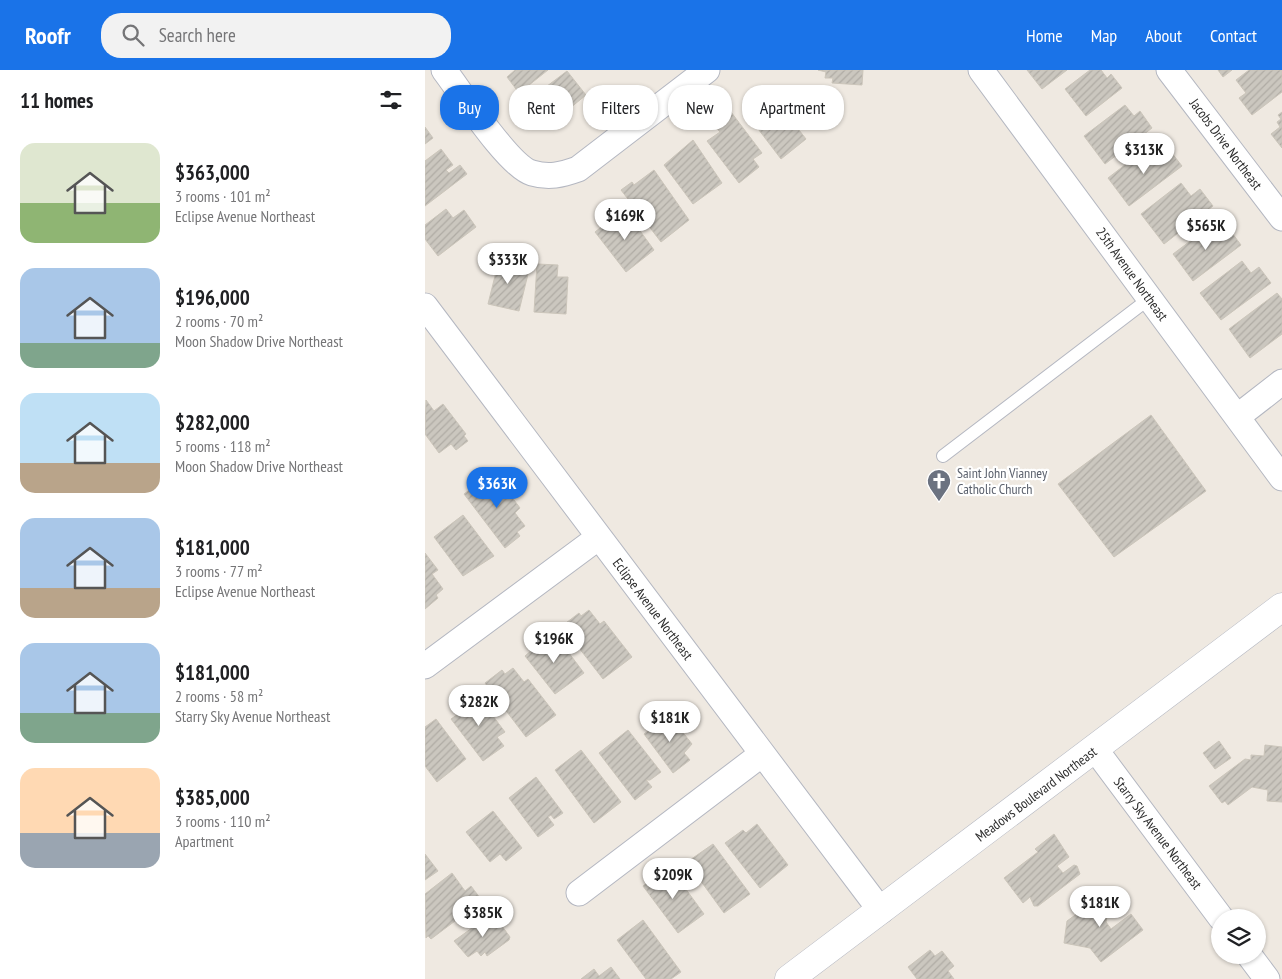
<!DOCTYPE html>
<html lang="en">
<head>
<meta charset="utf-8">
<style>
  body { margin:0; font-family:"PT Sans Narrow",sans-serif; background:#f2f2f2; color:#202124; height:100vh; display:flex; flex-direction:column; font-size:19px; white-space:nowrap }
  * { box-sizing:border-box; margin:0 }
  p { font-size:16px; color:#757577 }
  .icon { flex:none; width:28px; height:28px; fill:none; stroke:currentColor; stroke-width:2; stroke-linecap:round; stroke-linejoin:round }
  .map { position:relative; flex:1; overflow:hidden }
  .sheet { display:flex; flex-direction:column; background:#fff; width:425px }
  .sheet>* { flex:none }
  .guide { position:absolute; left:15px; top:15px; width:475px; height:45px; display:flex; gap:10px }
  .fabs { position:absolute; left:786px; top:839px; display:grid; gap:10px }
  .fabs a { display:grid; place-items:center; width:55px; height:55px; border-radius:50%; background:#fff; box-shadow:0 1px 4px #0004; font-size:25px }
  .price { position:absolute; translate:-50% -42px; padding:0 11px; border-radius:18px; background:#fff; color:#222; font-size:16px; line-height:32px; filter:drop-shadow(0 1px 2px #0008) }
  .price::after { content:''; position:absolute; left:50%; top:30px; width:15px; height:11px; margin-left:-8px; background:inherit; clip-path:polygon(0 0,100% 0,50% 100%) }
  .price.active { background:#1a73e8; color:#fff }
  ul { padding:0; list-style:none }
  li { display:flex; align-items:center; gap:15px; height:125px; padding:0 20px }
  li span { display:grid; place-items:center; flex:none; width:140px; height:100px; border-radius:15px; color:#555 }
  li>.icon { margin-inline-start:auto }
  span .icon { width:60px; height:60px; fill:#fffc; stroke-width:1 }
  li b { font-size:21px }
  h2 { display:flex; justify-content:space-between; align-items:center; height:60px; padding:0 20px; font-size:21px }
  .chip { padding:0 18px; border-radius:20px; background:#fff; box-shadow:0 1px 4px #0004; font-size:18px; line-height:45px }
  .chip.active { background:#1a73e8; color:#fff }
  header { display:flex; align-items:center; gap:30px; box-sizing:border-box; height:70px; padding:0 25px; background:#1a73e8; color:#fff }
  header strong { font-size:24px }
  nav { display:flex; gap:28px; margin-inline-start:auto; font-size:18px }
  .search { width:350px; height:45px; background:#f2f2f2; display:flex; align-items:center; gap:12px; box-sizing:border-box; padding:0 18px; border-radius:20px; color:#757577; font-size:19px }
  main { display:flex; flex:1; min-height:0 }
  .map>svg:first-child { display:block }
  .building { fill:url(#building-hatch); stroke:#cbc5ba }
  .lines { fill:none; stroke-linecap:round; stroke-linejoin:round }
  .service-casing { stroke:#b4b7c1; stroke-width:14 }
  .minor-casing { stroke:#b4b7c1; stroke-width:27 }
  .tertiary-casing { stroke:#b4b7c1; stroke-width:29 }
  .service { stroke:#fff; stroke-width:12 }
  .minor { stroke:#fff; stroke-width:25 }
  .tertiary { stroke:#fff; stroke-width:28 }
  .labels { text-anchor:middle; stroke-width:4.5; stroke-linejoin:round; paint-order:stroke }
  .street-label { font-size:14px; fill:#2e2e2e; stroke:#fff }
  .worship-label { font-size:14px; fill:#5b616d; stroke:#fff; text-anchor:start }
</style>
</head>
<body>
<header>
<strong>Roofr</strong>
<div class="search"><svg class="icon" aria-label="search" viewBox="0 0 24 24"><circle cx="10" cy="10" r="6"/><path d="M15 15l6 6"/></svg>Search here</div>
<nav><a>Home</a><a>Map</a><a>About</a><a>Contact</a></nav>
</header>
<main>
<section class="sheet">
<h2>11 homes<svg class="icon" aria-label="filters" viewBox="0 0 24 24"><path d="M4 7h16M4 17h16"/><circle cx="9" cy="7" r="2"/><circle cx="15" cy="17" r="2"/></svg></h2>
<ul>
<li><span style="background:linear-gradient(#dfe7d0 60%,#8fb573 0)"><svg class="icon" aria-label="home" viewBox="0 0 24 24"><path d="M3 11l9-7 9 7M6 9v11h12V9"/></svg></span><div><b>$363,000</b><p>3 rooms · 101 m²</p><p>Eclipse Avenue Northeast</p></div></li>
<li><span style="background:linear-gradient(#a9c7e8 75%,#7fa58c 0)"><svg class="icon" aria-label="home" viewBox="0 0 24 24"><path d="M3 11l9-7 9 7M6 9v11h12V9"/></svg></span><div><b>$196,000</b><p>2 rooms · 70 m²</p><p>Moon Shadow Drive Northeast</p></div></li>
<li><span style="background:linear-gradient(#bfe0f5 70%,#b9a48a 0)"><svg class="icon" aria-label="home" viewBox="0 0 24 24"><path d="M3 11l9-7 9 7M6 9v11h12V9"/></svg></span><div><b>$282,000</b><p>5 rooms · 118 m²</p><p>Moon Shadow Drive Northeast</p></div></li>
<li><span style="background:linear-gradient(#a9c7e8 70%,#b9a48a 0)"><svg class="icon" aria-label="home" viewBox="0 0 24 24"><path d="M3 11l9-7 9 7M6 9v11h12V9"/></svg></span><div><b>$181,000</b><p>3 rooms · 77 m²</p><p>Eclipse Avenue Northeast</p></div></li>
<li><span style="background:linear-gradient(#a9c7e8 70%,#7fa58c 0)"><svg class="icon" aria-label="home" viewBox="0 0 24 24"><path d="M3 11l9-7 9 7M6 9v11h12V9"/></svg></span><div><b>$181,000</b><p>2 rooms · 58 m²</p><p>Starry Sky Avenue Northeast</p></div></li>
<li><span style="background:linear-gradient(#ffd9b3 65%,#9aa5b1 0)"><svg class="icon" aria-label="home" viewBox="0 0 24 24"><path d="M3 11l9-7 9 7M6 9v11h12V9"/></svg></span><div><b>$385,000</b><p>3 rooms · 110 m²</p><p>Apartment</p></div></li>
</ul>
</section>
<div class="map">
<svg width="857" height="909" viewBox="0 0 857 909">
  <defs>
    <pattern id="building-hatch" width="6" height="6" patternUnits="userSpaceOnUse" patternTransform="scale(1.25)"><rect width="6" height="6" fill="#cbc7bf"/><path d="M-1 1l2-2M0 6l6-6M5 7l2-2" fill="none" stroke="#afaba4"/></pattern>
  </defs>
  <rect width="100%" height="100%" fill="#efe9e1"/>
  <path class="building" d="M 90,0 L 123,0 L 94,23 L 82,7 Z
    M 393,0 L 438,0 L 437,15 L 407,13 L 408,8 L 400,8 L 401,2 Z
    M 602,0 L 642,0 L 617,19 Z
    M 665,0 L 676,0 L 682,8 L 686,4 L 697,18 L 661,46 L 640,19 Z
    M 793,0 L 807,0 L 798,7 Z
    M 824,0 L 857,0 L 857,22 L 827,45 L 814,28 L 821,23 L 811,10 Z
    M 142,1 L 161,25 L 139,43 L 136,40 L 133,43 L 129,37 L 120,43 L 112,33 L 110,34 L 105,29 Z
    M 340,35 L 346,44 L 356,37 L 381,69 L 356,89 L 324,47 Z
    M 700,35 L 709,46 L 715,41 L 727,58 L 680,94 L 659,66 Z
    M 306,42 L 337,83 L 328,89 L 334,97 L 314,113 L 282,71 L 295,62 L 289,55 Z
    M 857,42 L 857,78 L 846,64 L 855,57 L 852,52 L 856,49 L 853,45 Z
    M 0,57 L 8,68 L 0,74 Z
    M 268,70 L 297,113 L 268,134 L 239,95 Z
    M 735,78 L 741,85 L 746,82 L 757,96 L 704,136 L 683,108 L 718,81 L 723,87 Z
    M 16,79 L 28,95 L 21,100 L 24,103 L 35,95 L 42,104 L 0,136 L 0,91 Z
    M 229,100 L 264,150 L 236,172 L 196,120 L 207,112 L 209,115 Z
    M 756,113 L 766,126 L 775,119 L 788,136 L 739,174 L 716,144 Z
    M 21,139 L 28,148 L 39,140 L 51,157 L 13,186 L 0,169 L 0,155 Z
    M 199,139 L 229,180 L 201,202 L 170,162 Z
    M 788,154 L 797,165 L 804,159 L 816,175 L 768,211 L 748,184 Z
    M 75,186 L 94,190 L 91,201 L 103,204 L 94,241 L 63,234 Z
    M 817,191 L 826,203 L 834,197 L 846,213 L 796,250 L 775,223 Z
    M 112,194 L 133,195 L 132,207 L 143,207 L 141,244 L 109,242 Z
    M 852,223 L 857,229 L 857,264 L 825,288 L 804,259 Z
    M 1,330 L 9,341 L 18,334 L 41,364 L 39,366 L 43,371 L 31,380 L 26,374 L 14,383 L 0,364 Z
    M 726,345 L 781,421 L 689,487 L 633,414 Z
    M 68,402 L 95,438 L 90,443 L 100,456 L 92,462 L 95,466 L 80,478 L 39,424 Z
    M 38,445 L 69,486 L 38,506 L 9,467 Z
    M 0,483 L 13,500 L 7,504 L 18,519 L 11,525 L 13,528 L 0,539 Z
    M 164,540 L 175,554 L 179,551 L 207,587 L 178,609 L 137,556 L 154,543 L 156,546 Z
    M 128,562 L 159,603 L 130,624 L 100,586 Z
    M 88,598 L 99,612 L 103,609 L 131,645 L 101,667 L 60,613 L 77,600 L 80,604 Z
    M 49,621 L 80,662 L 72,667 L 79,676 L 58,691 L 26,649 L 39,640 L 34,633 Z
    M 244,645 L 267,674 L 259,683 L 265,690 L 248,703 L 219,664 Z
    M 11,649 L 41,689 L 12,712 L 0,696 L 0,657 Z
    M 203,660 L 236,702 L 225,710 L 221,710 L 227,717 L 210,730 L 174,683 Z
    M 794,671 L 806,688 L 790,699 L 778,683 Z
    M 840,675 L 857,677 L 857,732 L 842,731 L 843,720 L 827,717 L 803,735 L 800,731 L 797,733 L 784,716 L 820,689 L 826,690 L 826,685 L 839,686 Z
    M 156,680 L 196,732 L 169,753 L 130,700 Z
    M 111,707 L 138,743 L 129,749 L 126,745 L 123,747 L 129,755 L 113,767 L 84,728 Z
    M 68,741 L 97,778 L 81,791 L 75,784 L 65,792 L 41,762 Z
    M 332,754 L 363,795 L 335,818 L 300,773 L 318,760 L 321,763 Z
    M 629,764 L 644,787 L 632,796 L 638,803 L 649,795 L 652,796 L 655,804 L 613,836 L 609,836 L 605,827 L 598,833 L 579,808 L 613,782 L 610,779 Z
    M 288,774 L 325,824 L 299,843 L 262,792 Z
    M 0,784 L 13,801 L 0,810 Z
    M 244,796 L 279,844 L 253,863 L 218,816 Z
    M 27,803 L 40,821 L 46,816 L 55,828 L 49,833 L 50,836 L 6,869 L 3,866 L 1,868 L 0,824 Z
    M 671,820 L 686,823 L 681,852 L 686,859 L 706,844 L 718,860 L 676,892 L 665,878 L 639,873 L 642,851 L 660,838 L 662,826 L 670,828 Z
    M 65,845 L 72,854 L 74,852 L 85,867 L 84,870 L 62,886 L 60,882 L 56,886 L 52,881 L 43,887 L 29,871 Z
    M 218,850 L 256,902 L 246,909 L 221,909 L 192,870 Z
    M 505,880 L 510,886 L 517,881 L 529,896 L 523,901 L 529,909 L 492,909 L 483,897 Z
    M 186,897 L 195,909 L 156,909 L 169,899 L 174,906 Z"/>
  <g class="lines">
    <g class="service-casing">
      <path id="service" d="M 518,386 L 725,228"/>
    </g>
    <g class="minor-casing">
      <path id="minor" d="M 19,0 C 36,22 83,96 107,103 C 124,108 136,105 153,99 L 282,0
        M 556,0 L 857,408
        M 744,0 L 857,148
        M 0,236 L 456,841
        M 812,347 L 857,312
        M 0,596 L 174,467
        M 670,679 L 796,848
        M 154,823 L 337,684
        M 824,885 L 842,909"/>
    </g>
    <g class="tertiary-casing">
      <path id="tertiary" d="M 364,909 L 857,537"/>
    </g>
    <use href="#service" class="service"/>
    <use href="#minor" class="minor"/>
    <use href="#tertiary" class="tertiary"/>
  </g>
  <defs>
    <g id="church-pin" transform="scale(1.25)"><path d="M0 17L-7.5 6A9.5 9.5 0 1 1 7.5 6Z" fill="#6b7280" stroke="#fff"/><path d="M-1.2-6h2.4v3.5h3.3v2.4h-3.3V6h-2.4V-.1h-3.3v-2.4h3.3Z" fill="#fff"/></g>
  </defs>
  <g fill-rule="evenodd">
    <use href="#church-pin" x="514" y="411"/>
  </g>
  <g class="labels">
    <g class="street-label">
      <text transform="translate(801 74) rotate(53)" y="5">Jacobs Drive Northeast</text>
      <text transform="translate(707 204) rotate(54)" y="5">25th Avenue Northeast</text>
      <text transform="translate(228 539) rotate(53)" y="5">Eclipse Avenue Northeast</text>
      <text transform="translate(611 724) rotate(-37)" y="5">Meadows Boulevard Northeast</text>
      <text transform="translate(733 763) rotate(53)" y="5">Starry Sky Avenue Northeast</text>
    </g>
    <g class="worship-label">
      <text x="532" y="408">Saint John Vianney<tspan x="532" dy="16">Catholic Church</tspan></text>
    </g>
  </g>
</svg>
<div class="fabs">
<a><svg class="icon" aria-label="layers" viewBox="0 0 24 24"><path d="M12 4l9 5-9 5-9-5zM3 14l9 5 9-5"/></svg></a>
</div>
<b class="price" style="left:719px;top:105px">$313K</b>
<b class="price" style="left:200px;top:171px">$169K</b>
<b class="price" style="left:781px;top:181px">$565K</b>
<b class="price" style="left:83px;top:215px">$333K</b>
<b class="price active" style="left:72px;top:439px">$363K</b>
<b class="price" style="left:129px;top:594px">$196K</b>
<b class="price" style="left:54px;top:657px">$282K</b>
<b class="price" style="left:245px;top:673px">$181K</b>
<b class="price" style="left:248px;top:830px">$209K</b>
<b class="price" style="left:675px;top:858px">$181K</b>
<b class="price" style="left:58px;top:868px">$385K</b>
<div class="guide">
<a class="chip active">Buy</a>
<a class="chip">Rent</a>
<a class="chip">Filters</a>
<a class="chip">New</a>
<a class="chip">Apartment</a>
</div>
</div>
</main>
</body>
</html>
